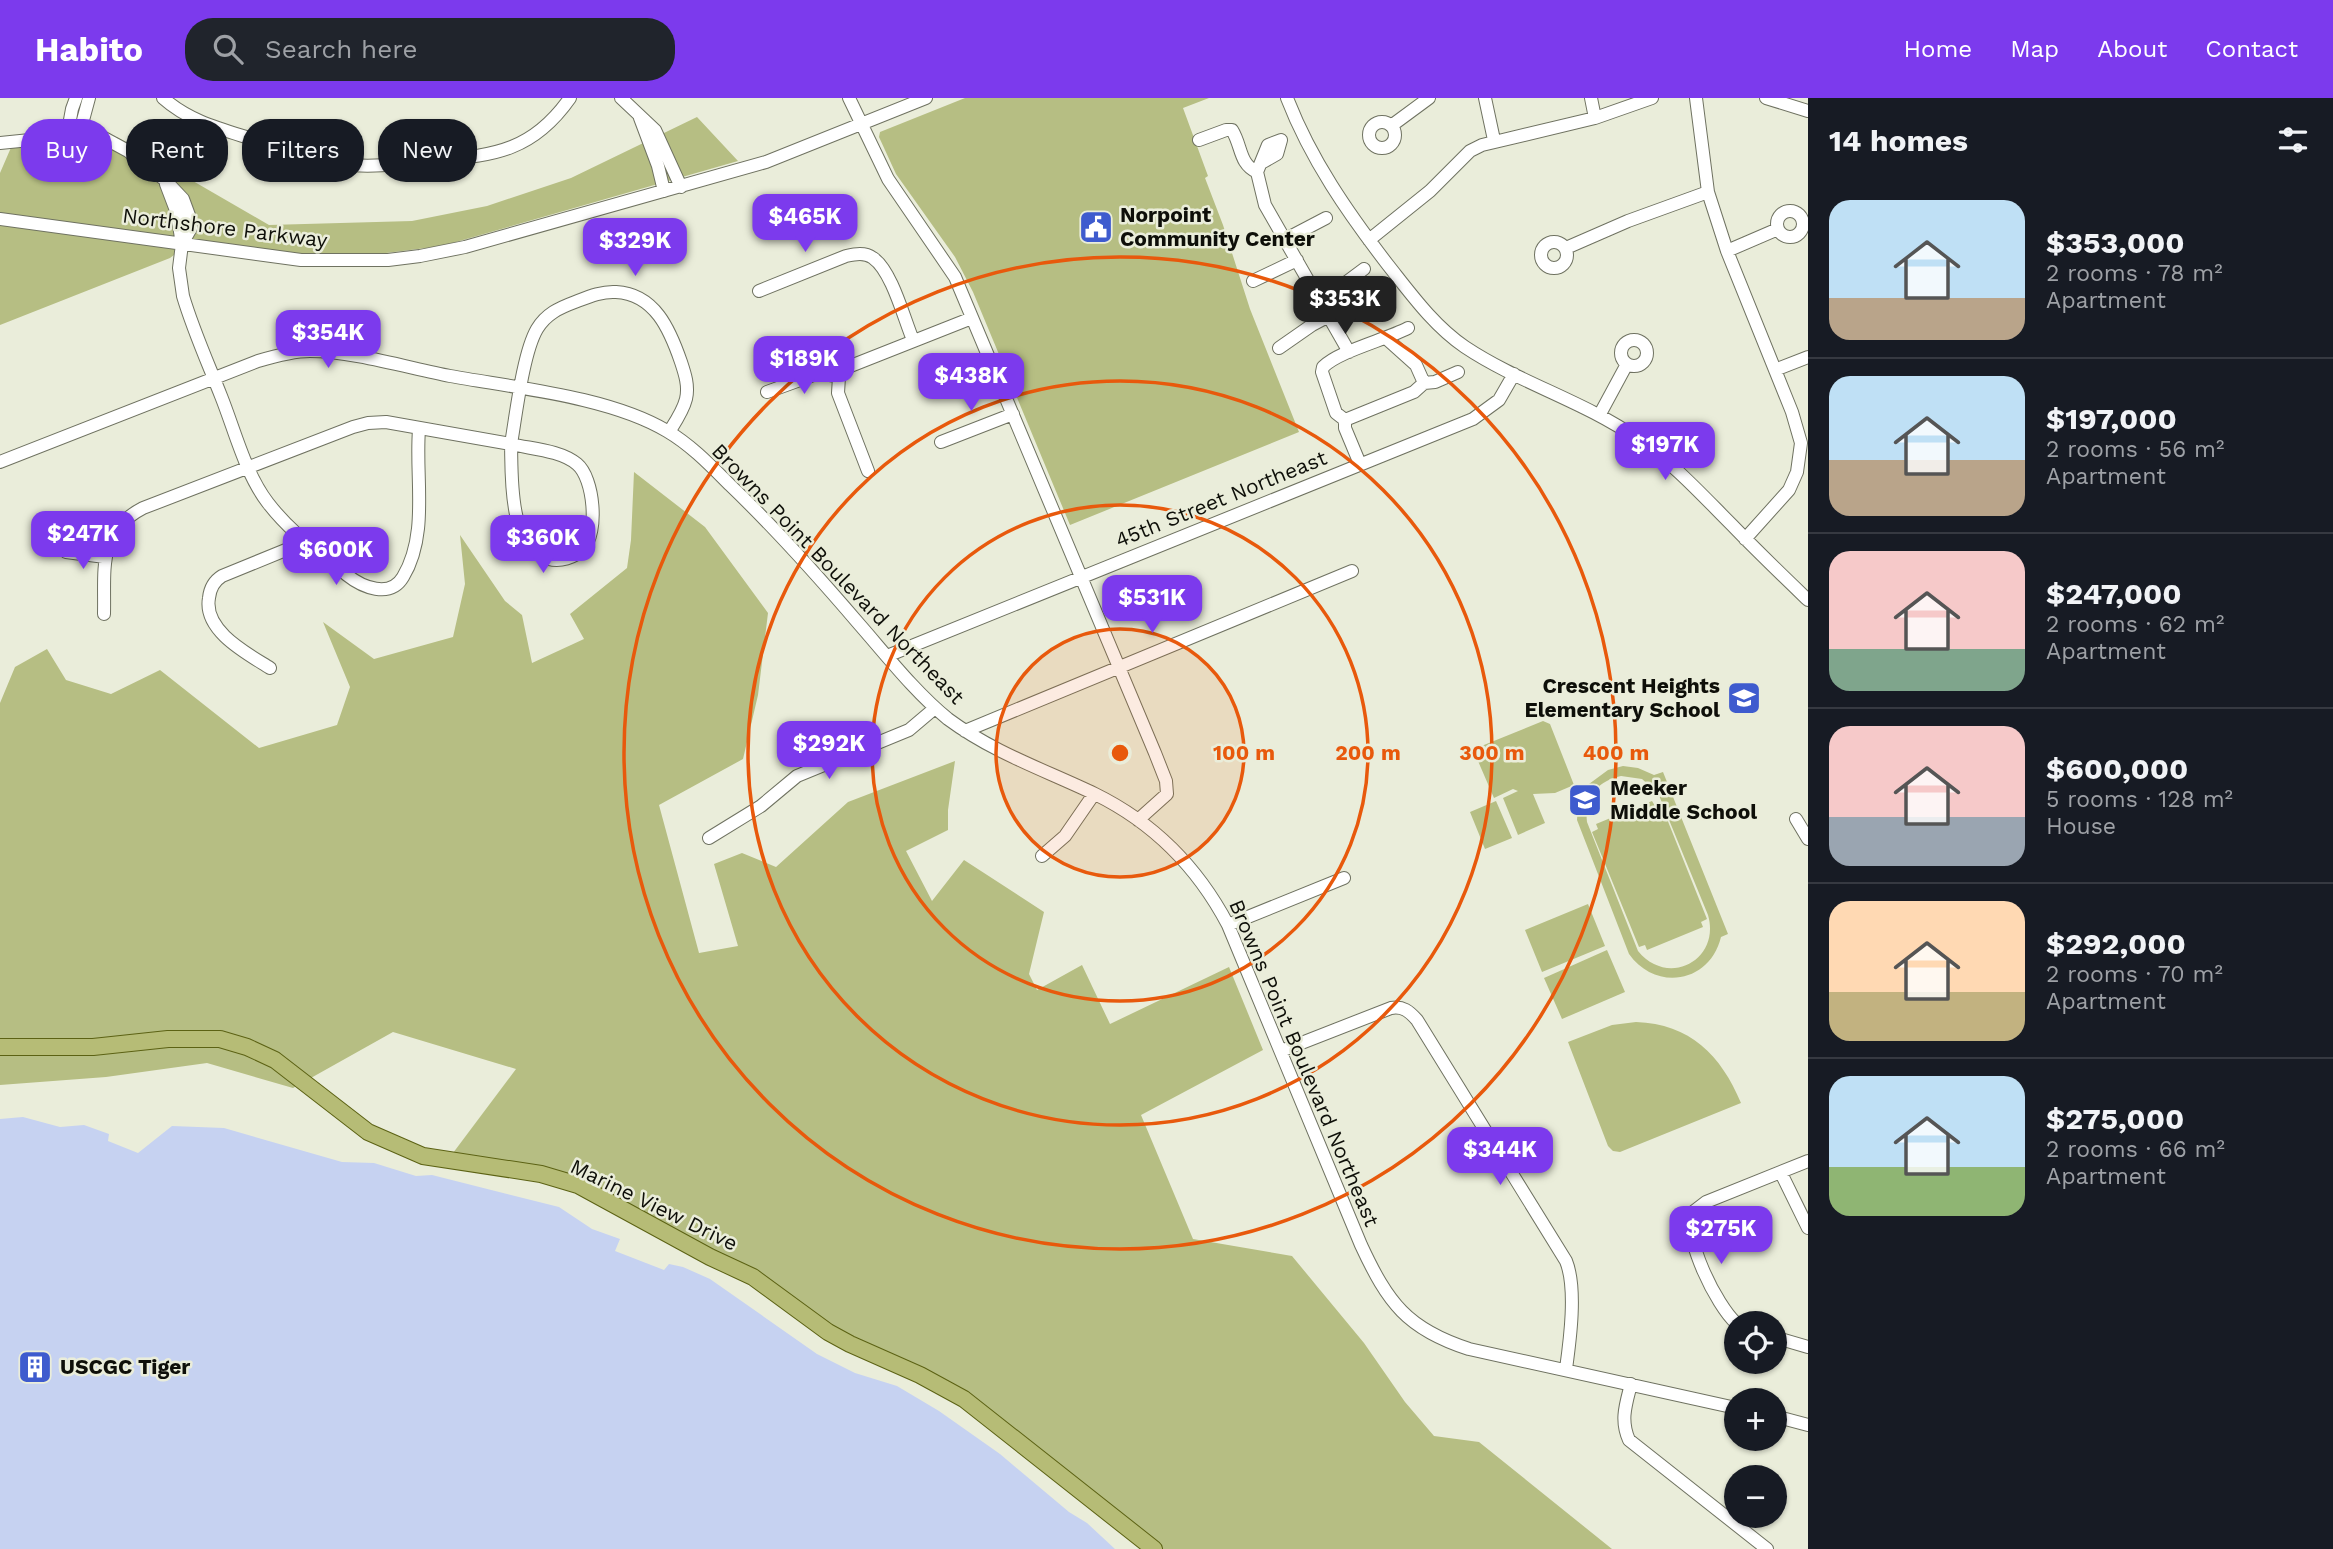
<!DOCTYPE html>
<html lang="en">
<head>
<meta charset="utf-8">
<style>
  body { margin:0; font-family:"Work Sans",sans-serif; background:#20242c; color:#f1f3f6; height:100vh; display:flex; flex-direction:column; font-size:26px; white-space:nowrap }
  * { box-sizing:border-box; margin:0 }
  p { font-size:23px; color:#9ea1a6 }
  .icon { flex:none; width:38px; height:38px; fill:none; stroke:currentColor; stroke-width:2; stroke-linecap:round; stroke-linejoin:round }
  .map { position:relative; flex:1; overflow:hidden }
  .panel { display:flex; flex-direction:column; background:#171b24; width:525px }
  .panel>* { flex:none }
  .banner { position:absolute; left:21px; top:21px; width:665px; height:63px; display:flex; gap:14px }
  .fabs { position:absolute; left:1724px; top:1213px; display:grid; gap:14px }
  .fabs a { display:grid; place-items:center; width:63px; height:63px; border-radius:50%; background:#171b24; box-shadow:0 2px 5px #0004; font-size:35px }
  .price { position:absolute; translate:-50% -60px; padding:0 16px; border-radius:14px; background:#7c3aed; color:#fff; font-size:23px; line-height:46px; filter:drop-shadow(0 2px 4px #0008) }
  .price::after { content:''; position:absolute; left:50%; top:42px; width:21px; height:16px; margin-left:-10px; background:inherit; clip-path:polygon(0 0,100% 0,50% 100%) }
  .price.current { background:#222; color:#fff }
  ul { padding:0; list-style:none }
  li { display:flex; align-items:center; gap:21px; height:175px; padding:0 21px }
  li+li { border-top:2px solid #363941 }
  li span { display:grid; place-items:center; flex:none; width:196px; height:140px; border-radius:21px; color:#555 }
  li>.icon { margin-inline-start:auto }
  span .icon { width:84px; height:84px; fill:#fffc; stroke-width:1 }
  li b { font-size:30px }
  h2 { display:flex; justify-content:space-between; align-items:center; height:84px; padding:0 21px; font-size:30px }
  .chip { padding:0 24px; border-radius:28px; background:#171b24; box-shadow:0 2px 5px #0004; font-size:24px; line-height:63px }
  .chip.current { background:#7c3aed; color:#fff }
  header { display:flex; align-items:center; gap:42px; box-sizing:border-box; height:98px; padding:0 35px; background:#7c3aed; color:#fff }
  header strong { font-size:33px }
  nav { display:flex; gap:38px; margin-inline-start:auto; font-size:24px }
  .search { width:490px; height:63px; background:#20242c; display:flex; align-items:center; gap:18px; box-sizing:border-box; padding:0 24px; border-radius:28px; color:#9ea1a6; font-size:26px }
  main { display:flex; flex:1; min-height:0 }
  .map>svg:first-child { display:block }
  .green { fill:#b6be83; fill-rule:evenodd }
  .water { fill:#c6d2f1 }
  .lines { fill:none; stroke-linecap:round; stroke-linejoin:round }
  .minor-casing { stroke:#6f7261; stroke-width:14 }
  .major-casing { stroke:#5c6214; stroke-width:18 }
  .minor { stroke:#fff; stroke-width:12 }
  .major { stroke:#b6bc76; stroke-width:16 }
  .ring { fill:none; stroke:#e8590c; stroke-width:3.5 }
  .labels { text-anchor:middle; stroke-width:5; stroke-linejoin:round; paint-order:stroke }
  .poi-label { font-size:21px; font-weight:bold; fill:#0e0f09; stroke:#eaedda; text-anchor:start }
  .street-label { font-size:21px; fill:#0e0f09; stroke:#eaedda }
  .centre { fill:#e8590c; stroke:#eaedda; stroke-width:3.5 }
  .ring-label { font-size:21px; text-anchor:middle; font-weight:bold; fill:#e8590c; stroke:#eaedda; stroke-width:5; stroke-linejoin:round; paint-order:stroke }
</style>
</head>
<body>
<header>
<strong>Habito</strong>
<div class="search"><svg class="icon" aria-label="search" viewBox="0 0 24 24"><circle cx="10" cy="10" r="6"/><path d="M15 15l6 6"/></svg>Search here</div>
<nav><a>Home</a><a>Map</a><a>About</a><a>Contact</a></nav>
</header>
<main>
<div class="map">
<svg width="1808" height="1451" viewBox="0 0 1808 1451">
  <rect width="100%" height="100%" fill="#eaedda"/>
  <path class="green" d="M 965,0 L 1209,0 L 1183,10 L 1208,78 L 1205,80 L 1223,127 L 1250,211 L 1299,334 L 1070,427 L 973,194 L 955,159 L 896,76 L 879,39 L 880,34 Z
    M 697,19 L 738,63 L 442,148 L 322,163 L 194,142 L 170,160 L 0,227 L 0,75 L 16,38 L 117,39 L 269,127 L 412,123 L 487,108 L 571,80 Z
    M 634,374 L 705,429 L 768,515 L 758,597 L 743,661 L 659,707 L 699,855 L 738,848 L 714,766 L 742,755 L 776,769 L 848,704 L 955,663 L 948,712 L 948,732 L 906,753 L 932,803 L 964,762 L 1044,814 L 1029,876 L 1037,892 L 1082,867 L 1110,926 L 1229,869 L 1263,952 L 1141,1017 L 1193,1141 L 1292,1158 L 1364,1245 L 1405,1304 L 1434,1338 L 1479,1344 L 1612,1451 L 1153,1451 L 983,1314 L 688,1148 L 541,1076 L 447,1063 L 516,971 L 393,934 L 293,990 L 207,965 L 106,979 L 0,987 L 0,605 L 15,569 L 47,551 L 66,582 L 111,596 L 160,572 L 259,650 L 337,627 L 350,589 L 323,524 L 374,561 L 453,539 L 465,486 L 460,437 L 505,503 L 522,517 L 532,565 L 584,541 L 570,516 L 627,470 L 631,442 Z
    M 1543,623 L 1550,626 L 1574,687 L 1555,695 L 1533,696 L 1545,725 L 1518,737 L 1503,700 L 1518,693 L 1513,691 L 1494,700 L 1478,663 L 1480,661 L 1474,651 Z
    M 1623,668 L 1638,670 L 1654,677 L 1663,674 L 1728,836 L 1721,839 C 1710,885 1656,894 1629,856 L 1577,722 L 1578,706 L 1589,686 L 1608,672 ZM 1621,678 L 1642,681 L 1658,695 L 1708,817 C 1721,862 1668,890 1638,853 L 1587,724 C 1584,700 1597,683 1621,678 Z
    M 1496,703 L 1512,740 L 1485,751 L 1470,714 Z
    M 1652,703 L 1655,708 L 1661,706 L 1707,821 L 1701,824 L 1703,829 L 1647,852 L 1645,847 L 1639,849 L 1592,734 L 1598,731 L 1596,726 Z
    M 1588,806 L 1605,848 L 1542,874 L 1525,832 Z
    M 1607,852 L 1625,894 L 1562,921 L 1544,880 Z
    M 1636,924 C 1690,926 1721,957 1741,1005 L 1620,1054 L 1613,1053 L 1608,1048 L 1568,944 L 1612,927 Z"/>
  <path class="water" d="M 23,1019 L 60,1029 L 84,1027 L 109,1036 L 108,1043 L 138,1055 L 172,1028 L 224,1030 L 342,1064 L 374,1065 L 416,1078 L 432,1077 L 559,1109 L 592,1131 L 620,1141 L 615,1153 L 664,1172 L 669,1166 L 683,1169 L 710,1181 L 817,1256 L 855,1275 L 897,1288 L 939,1313 L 1000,1356 L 1069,1414 L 1087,1425 L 1115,1451 L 0,1451 L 0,1021 Z"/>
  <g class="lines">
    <g class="minor-casing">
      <path id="minor" d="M 163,0 C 191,25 225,32 259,43 C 286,50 314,61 341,66 C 369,70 398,66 426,64 C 489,57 530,57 570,0
        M 621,0 L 655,32 L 681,89
        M 849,0 L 888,81 L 955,179 L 1155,655 L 1166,683 L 1167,696 L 1138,722
        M 1287,0 C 1311,62 1348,115 1388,167 C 1411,196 1434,228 1465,249 C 1519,285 1584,303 1638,341 C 1673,365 1702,397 1732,427 C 1757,453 1782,477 1808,502
        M 1485,0 L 1494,42
        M 1591,0 L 1595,20
        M 1696,0 L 1708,94 L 1727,153 L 1792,314 L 1801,345 L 1797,374 L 1789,392 L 1745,441
        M 1766,0 L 1808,13
        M 640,20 L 658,68 L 664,93
        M1369 37a13 13 0 1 1 26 0a13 13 0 1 1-26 0Z
        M 1391,28 L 1429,0
        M 79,37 L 89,0
        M 67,38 L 72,11 L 76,0
        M 1199,42 L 1226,32 L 1232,32 C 1242,48 1239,66 1257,74
        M 0,45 L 79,37 L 104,40 L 128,53 L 165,82 L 183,101 L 190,120 L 191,130 L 182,146 L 179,170 L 183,198 C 193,232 208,265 221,298 C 235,333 245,375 268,405 C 292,436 318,453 347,477 C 362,489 390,501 403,479 C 429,436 415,379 419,332
        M 1263,64 L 1277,56 L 1281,42 L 1268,47 L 1257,74 L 1265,107 L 1349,254
        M 166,86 L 177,115 L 182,146
        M1777 126a13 13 0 1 1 26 0a13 13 0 1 1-26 0Z
        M 0,121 L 301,162 L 388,162 L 420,158 L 465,149 L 766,64 L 926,0
        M 1284,142 L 1326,120
        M 1369,142 L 1430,93 L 1470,53 L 1482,47 L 1595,20 L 1652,0
        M1541 157a13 13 0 1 1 26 0a13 13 0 1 1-26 0Z
        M 1566,150 L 1628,123 L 1708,94
        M 1727,153 L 1778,131
        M 1253,183 L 1297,162
        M 759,193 L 846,158 C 855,156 865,154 873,160 C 892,173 904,221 913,242
        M 1321,203 L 1364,171
        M1621 255a13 13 0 1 1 26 0a13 13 0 1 1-26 0Z
        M 1279,250 L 1312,227 L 1329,218
        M 1775,272 L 1808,259
        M 839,279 L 848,269 L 972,220
        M 839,279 L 838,295 L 868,373
        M 1424,285 L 1435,284 L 1458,274
        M 767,294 L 819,275 L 839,279
        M 1600,316 L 1627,266
        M 1345,322 L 1336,315 L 1322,274 L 1323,269 C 1339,253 1385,242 1408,230
        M 1345,322 L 1414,294 L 1424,285 L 1416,267 L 1387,241
        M 1345,322 L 1345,330 L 1360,366
        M 941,344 L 1013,316
        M 511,346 C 531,351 560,352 577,366 C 594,380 599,435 583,451 C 574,460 560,464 549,461 C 508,448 512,380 511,346 Z
        M 0,364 L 258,263 C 275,258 293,253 310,253 C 351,253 409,270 450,278 C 517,290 610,299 667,333 C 691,347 711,368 730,387 C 776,431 818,478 859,526 C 887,558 915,594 948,621 C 994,655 1045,672 1095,696 C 1154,725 1198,770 1228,827 L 1361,1147 C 1388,1205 1407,1231 1469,1251 L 1736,1310
        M 66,454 L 105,459
        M 104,516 C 105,472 97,434 143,410 L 353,329 L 368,325 L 386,324 L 511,346 C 516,317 523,255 537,231 C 546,216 559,210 575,204 C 588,199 602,193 616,194 C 655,196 670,232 681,264 C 685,276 689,288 686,301 C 683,313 676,323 669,334
        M 887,558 L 1473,321 L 1499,302 L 1514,276
        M 270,570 C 248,556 203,533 209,500 C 210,490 214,483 222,478 L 293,449 L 301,442
        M 965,633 L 1352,473
        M 1796,721 L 1808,741
        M 709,740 L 761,708 L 797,678 L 909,632 L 935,610
        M 1042,758 L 1065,738 L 1094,696
        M 1228,827 L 1344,780
        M 1281,953 L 1391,910 C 1403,908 1409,913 1417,922 L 1566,1163 C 1577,1190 1570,1242 1566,1271
        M 1781,1075 L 1808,1130
        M 1736,1225 C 1717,1208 1682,1139 1693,1114 L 1706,1104 L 1808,1063
        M 1774,1239 L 1808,1249
        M 1631,1286 C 1626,1306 1620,1322 1629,1342 L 1767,1451
        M 1774,1318 L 1808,1327"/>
    </g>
    <g class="major-casing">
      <path id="major" d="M 0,949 L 93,949 L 168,941 L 220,941 L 247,949 L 275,962 L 368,1034 L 423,1058 L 541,1076 L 578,1087 L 710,1159 L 753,1179 L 828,1234 L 850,1246 L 920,1277 L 964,1301 L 1154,1451"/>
    </g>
    <use href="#minor" class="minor"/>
    <use href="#major" class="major"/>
  </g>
  <circle cx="1120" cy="655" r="124" fill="#e8590c" fill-opacity=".12"/>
  <g class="ring">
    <circle cx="1120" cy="655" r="124"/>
    <circle cx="1120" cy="655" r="248"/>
    <circle cx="1120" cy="655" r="372"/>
    <circle cx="1120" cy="655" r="496"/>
  </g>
  <defs>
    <g id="civic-square" transform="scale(1.75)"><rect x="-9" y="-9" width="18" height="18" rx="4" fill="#3e5bce" stroke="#eaedda"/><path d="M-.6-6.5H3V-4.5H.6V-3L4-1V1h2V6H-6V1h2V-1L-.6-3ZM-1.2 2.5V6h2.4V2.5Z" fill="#fff"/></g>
    <g id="school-square" transform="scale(1.75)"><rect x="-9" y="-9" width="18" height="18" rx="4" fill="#3e5bce" stroke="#eaedda"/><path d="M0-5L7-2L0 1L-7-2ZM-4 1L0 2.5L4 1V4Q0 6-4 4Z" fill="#fff"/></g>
    <g id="building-square" transform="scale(1.75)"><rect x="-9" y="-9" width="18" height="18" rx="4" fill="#3e5bce" stroke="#eaedda"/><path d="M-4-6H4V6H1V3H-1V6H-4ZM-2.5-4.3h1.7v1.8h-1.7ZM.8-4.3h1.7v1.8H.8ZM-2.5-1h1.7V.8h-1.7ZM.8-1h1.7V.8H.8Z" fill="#fff"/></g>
  </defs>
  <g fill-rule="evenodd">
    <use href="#civic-square" x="1096" y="129"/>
    <use href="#school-square" x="1744" y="600"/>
    <use href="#school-square" x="1585" y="702"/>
    <use href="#building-square" x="35" y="1269"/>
  </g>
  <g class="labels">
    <g class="poi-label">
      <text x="1120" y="124">Norpoint<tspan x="1120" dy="24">Community Center</tspan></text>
      <text x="1720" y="595" text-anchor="end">Crescent Heights<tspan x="1720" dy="24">Elementary School</tspan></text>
      <text x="1610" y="697">Meeker<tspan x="1610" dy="24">Middle School</tspan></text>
      <text x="60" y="1276">USCGC Tiger</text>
    </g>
    <g class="street-label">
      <text transform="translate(225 130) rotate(7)" y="7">Northshore Parkway</text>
      <text transform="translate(1221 401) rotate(-22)" y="7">45th Street Northeast</text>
      <text transform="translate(838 476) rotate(46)" y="7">Browns Point Boulevard Northeast</text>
      <text transform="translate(1304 965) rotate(67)" y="7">Browns Point Boulevard Northeast</text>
      <text transform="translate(654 1107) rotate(26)" y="7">Marine View Drive</text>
    </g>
  </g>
  <circle cx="1120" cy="655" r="10" class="centre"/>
  <g class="ring-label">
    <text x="1244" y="662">100 m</text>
    <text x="1368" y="662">200 m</text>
    <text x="1492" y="662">300 m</text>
    <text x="1616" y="662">400 m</text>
  </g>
</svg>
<div class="fabs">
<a><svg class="icon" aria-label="locate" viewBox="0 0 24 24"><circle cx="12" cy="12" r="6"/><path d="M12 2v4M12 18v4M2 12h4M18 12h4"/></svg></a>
<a>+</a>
<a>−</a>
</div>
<b class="price" style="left:805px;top:156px">$465K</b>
<b class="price" style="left:635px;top:180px">$329K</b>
<b class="price current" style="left:1345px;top:238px">$353K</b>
<b class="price" style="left:328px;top:272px">$354K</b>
<b class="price" style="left:804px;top:298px">$189K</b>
<b class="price" style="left:971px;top:315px">$438K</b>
<b class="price" style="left:1665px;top:384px">$197K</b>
<b class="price" style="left:83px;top:473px">$247K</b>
<b class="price" style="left:543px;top:477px">$360K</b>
<b class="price" style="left:336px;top:489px">$600K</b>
<b class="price" style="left:1152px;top:537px">$531K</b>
<b class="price" style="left:829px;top:683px">$292K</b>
<b class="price" style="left:1500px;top:1089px">$344K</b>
<b class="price" style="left:1721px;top:1168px">$275K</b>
<div class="banner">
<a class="chip current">Buy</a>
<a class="chip">Rent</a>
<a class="chip">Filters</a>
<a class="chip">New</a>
</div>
</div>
<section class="panel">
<h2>14 homes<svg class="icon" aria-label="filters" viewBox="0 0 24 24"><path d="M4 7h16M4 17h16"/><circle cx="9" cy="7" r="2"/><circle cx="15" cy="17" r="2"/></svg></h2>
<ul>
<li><span style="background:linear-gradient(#bfe0f5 70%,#b9a48a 0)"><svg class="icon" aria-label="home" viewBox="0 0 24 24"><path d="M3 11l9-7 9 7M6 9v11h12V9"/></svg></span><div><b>$353,000</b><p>2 rooms · 78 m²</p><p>Apartment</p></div></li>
<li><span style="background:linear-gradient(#bfe0f5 60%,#b9a48a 0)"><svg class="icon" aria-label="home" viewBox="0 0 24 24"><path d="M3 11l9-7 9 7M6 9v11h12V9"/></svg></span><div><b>$197,000</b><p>2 rooms · 56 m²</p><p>Apartment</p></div></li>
<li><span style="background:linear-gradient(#f6c9c9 70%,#7fa58c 0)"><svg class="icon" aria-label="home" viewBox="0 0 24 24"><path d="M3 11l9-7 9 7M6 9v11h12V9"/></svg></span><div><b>$247,000</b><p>2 rooms · 62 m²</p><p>Apartment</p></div></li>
<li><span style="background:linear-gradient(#f6c9c9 65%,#9aa5b1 0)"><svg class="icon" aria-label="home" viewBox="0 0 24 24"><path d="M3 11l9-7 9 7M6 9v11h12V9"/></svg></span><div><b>$600,000</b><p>5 rooms · 128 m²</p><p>House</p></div></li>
<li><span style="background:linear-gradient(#ffd9b3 65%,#c2b280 0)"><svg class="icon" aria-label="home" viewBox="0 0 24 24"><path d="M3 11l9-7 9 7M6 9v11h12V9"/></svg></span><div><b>$292,000</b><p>2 rooms · 70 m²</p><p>Apartment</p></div></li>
<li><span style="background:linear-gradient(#bfe0f5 65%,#8fb573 0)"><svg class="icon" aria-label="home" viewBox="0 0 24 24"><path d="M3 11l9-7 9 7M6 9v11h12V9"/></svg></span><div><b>$275,000</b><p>2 rooms · 66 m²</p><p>Apartment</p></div></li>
</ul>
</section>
</main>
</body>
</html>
